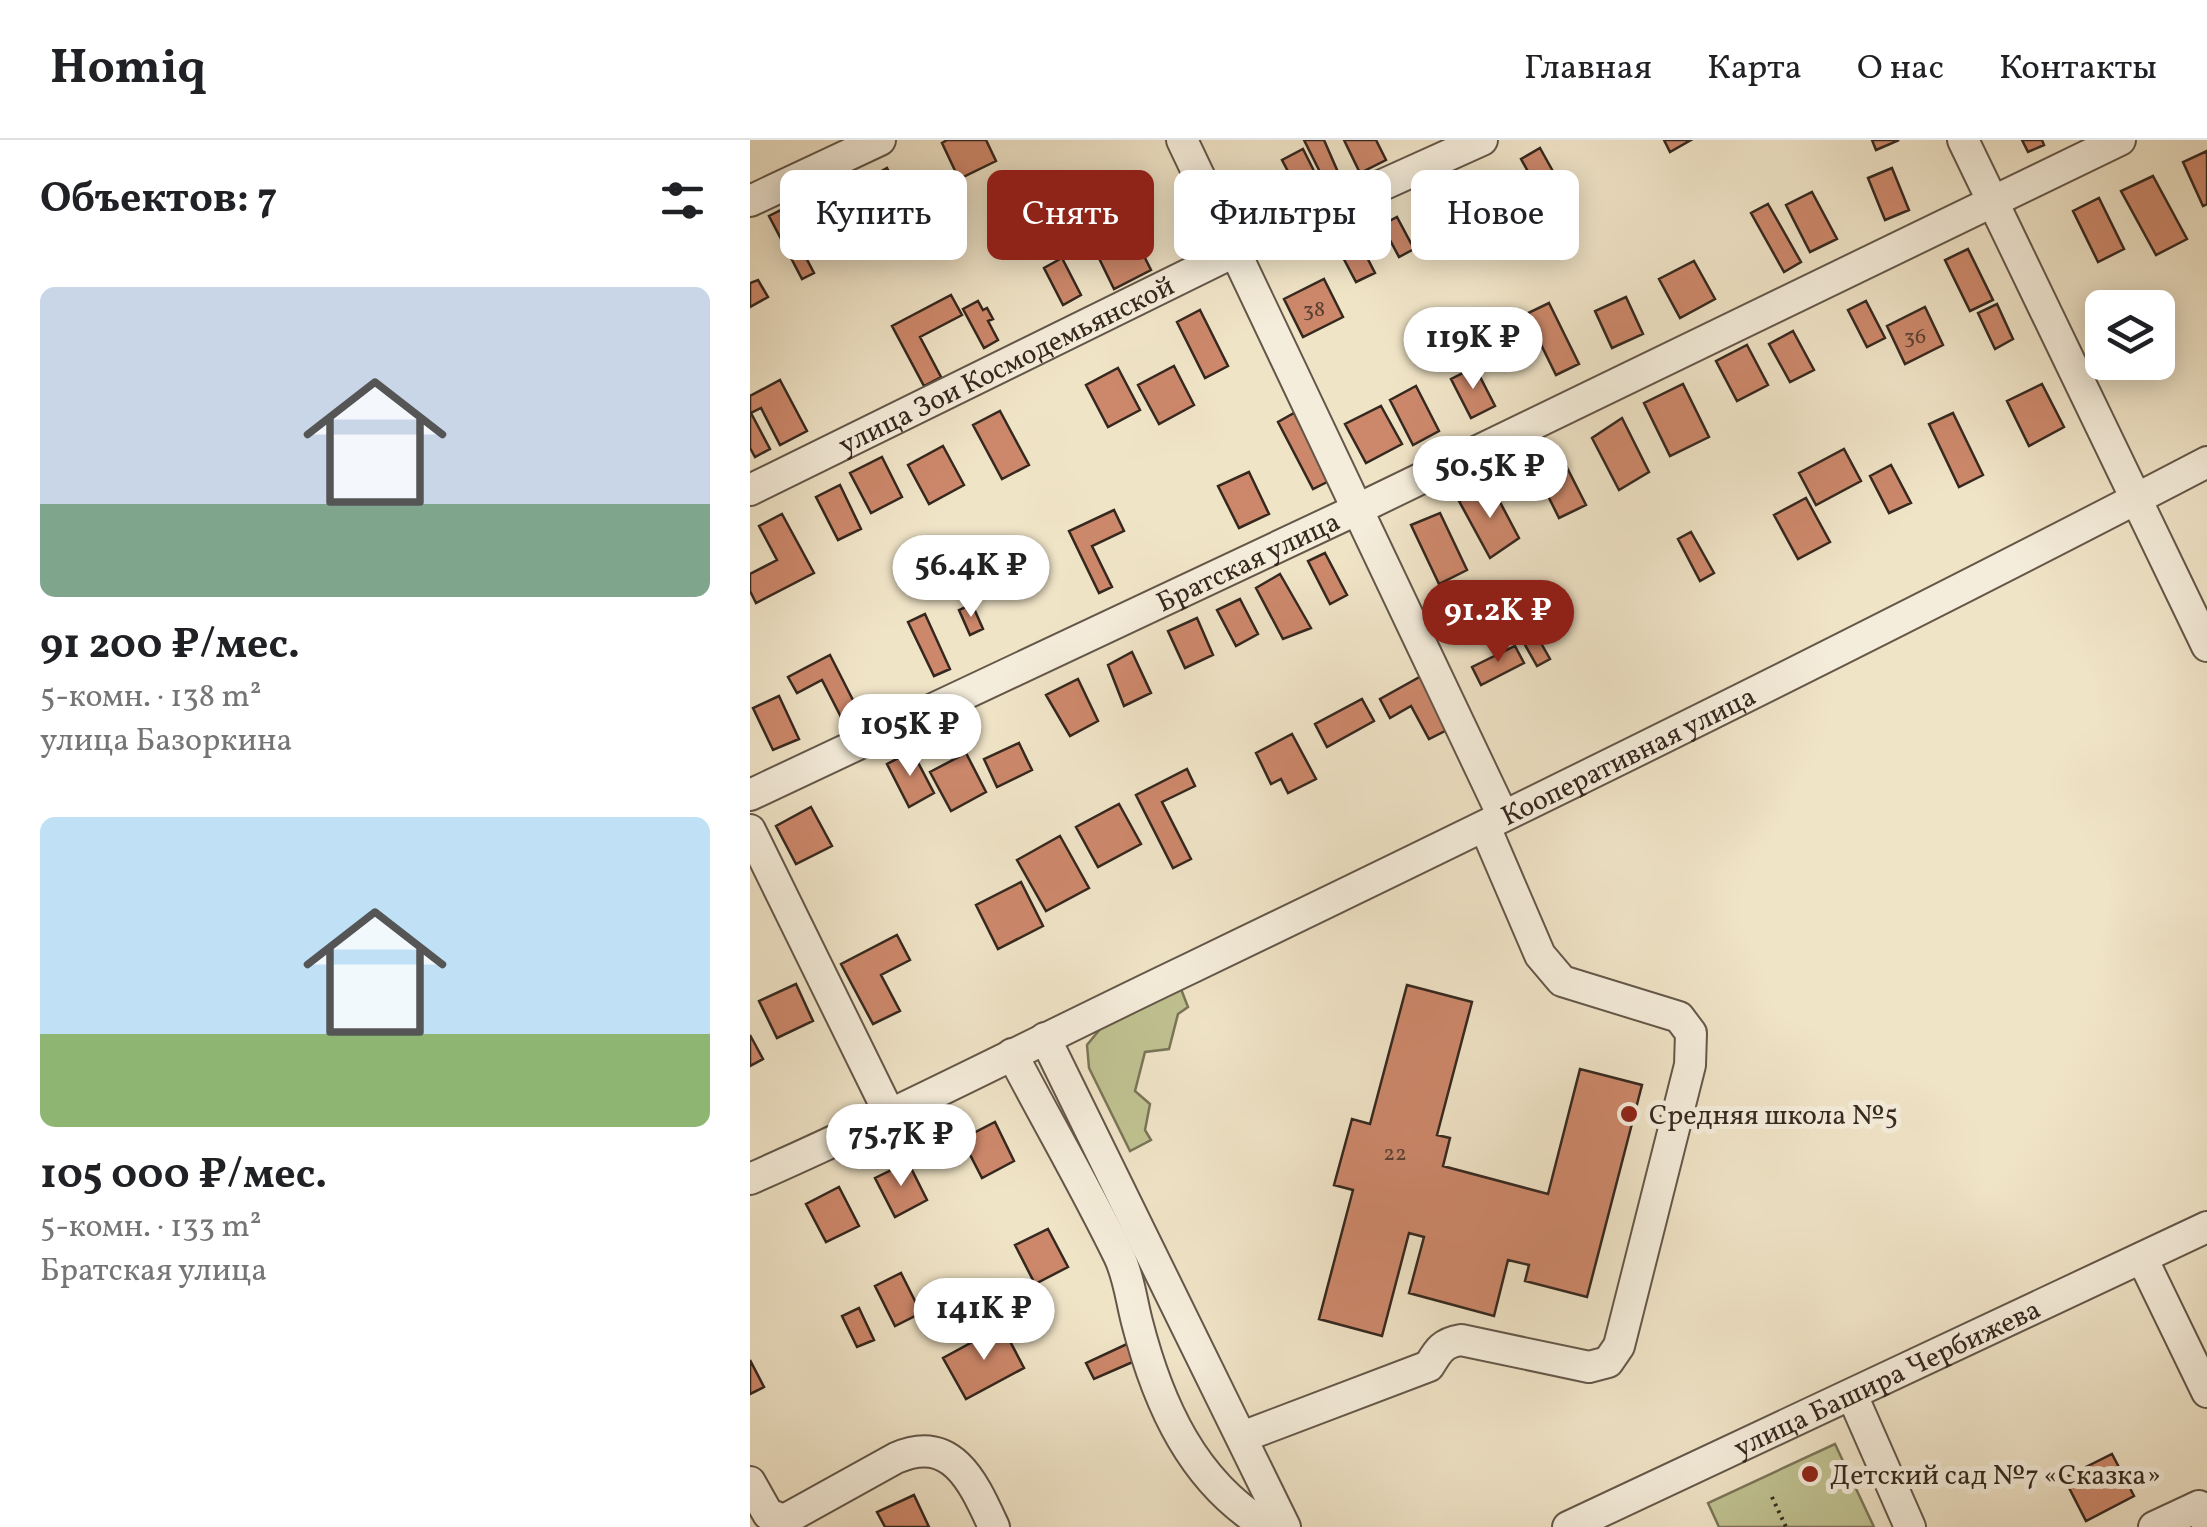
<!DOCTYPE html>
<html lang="ru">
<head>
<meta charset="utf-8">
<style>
  body { margin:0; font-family:Vollkorn,serif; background:#f6f6f6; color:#202124; height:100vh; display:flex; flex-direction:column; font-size:38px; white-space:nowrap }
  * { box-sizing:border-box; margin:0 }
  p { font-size:32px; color:#757577 }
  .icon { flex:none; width:55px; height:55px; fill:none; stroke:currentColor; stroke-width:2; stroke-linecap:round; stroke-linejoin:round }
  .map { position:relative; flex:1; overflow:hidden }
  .panel { display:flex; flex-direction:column; background:#fff; width:750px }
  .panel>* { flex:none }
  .guide { position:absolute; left:30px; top:30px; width:950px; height:90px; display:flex; gap:20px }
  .tools { position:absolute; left:1335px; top:150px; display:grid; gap:20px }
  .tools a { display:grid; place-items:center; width:90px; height:90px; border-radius:15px; background:#fff; box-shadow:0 5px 25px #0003; font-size:50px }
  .price { position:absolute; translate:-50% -85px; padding:0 22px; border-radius:35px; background:#fff; color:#222; font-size:32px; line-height:65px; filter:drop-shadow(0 2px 5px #0008) }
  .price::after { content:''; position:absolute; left:50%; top:60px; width:30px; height:22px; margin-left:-15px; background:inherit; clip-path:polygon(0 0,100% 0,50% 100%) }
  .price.active { background:#8f2418; color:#fff }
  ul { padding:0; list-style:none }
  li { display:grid; align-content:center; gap:20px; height:530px; padding:0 40px }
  li span { display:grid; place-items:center; height:310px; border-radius:15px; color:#555 }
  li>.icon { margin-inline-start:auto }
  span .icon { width:180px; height:180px; fill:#fffc; stroke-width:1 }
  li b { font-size:42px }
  h2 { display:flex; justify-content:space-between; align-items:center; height:120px; padding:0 40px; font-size:42px }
  .chip { padding:0 35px; border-radius:15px; background:#fff; box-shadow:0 5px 25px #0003; font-size:35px; line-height:90px }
  .chip.active { background:#8f2418; color:#fff }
  header { display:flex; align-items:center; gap:60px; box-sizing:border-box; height:140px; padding:0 50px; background:#fff; border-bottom:2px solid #e0e0e0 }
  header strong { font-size:48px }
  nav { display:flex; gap:55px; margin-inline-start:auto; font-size:35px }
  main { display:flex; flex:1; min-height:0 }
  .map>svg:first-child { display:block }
  .green { fill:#c0c291; stroke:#7a7558; stroke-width:2.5 }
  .building { fill:#cd886b; stroke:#35281f; stroke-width:2.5 }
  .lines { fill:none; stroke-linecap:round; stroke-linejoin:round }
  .minor-casing { stroke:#645749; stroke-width:34 }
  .path { stroke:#35281f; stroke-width:4; stroke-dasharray:2.5 5; stroke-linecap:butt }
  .minor { stroke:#f5eddb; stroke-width:30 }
  .poi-dot { fill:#8f2418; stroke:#f5eddb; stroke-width:4 }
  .labels { text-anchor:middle; stroke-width:10; stroke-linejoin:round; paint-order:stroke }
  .number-label { font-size:22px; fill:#5b4032 }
  .street-label { font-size:28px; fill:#35281f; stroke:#f5eddb }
  .poi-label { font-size:28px; fill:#35281f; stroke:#f5eddb; text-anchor:start }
</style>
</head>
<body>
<header>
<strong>Homiq</strong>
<nav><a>Главная</a><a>Карта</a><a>О нас</a><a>Контакты</a></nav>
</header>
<main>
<section class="panel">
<h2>Объектов: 7<svg class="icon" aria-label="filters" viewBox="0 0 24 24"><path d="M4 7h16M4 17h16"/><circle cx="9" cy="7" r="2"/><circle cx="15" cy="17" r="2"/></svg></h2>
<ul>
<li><span style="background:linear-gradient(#c9d6e8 70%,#7fa58c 0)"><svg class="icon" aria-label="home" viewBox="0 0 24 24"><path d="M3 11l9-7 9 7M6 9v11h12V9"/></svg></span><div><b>91 200 ₽/мес.</b><p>5-комн. · 138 m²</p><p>улица Базоркина</p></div></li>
<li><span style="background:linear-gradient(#bfe0f5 70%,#8fb573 0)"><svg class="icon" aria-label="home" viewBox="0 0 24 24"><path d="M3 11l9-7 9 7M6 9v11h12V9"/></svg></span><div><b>105 000 ₽/мес.</b><p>5-комн. · 133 m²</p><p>Братская улица</p></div></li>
</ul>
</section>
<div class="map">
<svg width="1457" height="1387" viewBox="0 0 1457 1387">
  <rect width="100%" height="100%" fill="#f0e4c7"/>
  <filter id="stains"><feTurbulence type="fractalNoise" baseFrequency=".002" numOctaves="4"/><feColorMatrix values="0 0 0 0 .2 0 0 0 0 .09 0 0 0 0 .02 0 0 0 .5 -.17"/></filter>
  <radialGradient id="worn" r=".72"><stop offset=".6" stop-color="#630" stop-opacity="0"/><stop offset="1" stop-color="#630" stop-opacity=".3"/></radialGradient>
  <path class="green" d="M 431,849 L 438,867 L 428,874 L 419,909 L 395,912 L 385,951 L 400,964 L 395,990 L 401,1000 L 380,1011 L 339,928 L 337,905 L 351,888 Z
    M 1085,1304 L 1124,1387 L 969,1387 L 958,1363 Z"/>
  <path class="building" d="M 197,0 L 236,0 L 246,21 L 209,39 L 192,3 Z
    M 554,0 L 574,0 L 591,39 L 577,46 Z
    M 594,0 L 626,0 L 636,20 L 610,33 Z
    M 914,0 L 941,0 L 920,12 Z
    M 1122,0 L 1149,0 L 1126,10 Z
    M 1272,0 L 1292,0 L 1294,5 L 1278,12 Z
    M 790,8 L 810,44 L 791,55 L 771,19 Z
    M 553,9 L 571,45 L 551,56 L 532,20 Z
    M 1457,11 L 1457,64 L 1453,66 L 1433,22 Z
    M 137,28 L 155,62 L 117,82 L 99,49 Z
    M 1142,28 L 1159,70 L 1135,80 L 1118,38 Z
    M 1403,36 L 1437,99 L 1406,115 L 1371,51 Z
    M 725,39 L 751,90 L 725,104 L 698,53 Z
    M 1062,52 L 1087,99 L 1060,112 L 1036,65 Z
    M 1349,58 L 1374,109 L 1348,122 L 1323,71 Z
    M 1018,64 L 1051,122 L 1034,132 L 1001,73 Z
    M 31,70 L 64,133 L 52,139 L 19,76 Z
    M 647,77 L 664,109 L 649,117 L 632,85 Z
    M 379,86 L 401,130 L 364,149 L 342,104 Z
    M 607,98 L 625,133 L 606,142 L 588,108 Z
    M 1218,109 L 1243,160 L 1220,171 L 1195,120 Z
    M 312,118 L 331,155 L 313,165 L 294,128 Z
    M 944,121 L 965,159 L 930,178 L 909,139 Z
    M 574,139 L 593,177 L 553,197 L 534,159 Z
    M 8,140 L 18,157 L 0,167 L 0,143 Z
    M 201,155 L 212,175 L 170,197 L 191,237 L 174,246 L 142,186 Z
    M 876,157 L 893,194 L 862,208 L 845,171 Z
    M 228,161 L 233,170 L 237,168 L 243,179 L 238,181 L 248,200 L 234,208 L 213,169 Z
    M 1116,161 L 1135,198 L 1117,207 L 1098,170 Z
    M 799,163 L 829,224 L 806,235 L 776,174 Z
    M 1247,164 L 1263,199 L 1245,209 L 1228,173 Z
    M 1175,167 L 1193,205 L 1155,224 L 1137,186 Z
    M 450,170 L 478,226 L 455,238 L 427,182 Z
    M 1043,191 L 1064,230 L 1040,242 L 1019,204 Z
    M 997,205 L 1018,245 L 987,261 L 966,221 Z
    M 424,226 L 444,265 L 409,284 L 388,245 Z
    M 725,227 L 745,266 L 721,278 L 701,239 Z
    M 368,228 L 390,270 L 358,287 L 336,245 Z
    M 30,240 L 57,291 L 30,305 L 11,268 L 1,273 L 20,309 L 5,317 L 0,308 L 0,256 Z
    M 933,244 L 959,297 L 920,316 L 894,263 Z
    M 1292,244 L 1314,287 L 1279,306 L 1257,261 Z
    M 666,246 L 689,291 L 663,305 L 640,260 Z
    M 631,266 L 652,304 L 616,323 L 595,284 Z
    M 250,271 L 279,325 L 252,339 L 223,285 Z
    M 544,273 L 579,341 L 563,349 L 528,282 Z
    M 1203,273 L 1233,335 L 1209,347 L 1179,284 Z
    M 872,278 L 899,332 L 869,350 L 842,298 Z
    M 193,306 L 214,345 L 179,364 L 158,325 Z
    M 806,306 L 836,365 L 809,378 L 780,320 Z
    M 1094,309 L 1111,341 L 1066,365 L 1049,333 Z
    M 132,317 L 152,357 L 121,373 L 100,333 Z
    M 1141,325 L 1161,363 L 1139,373 L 1120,336 Z
    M 499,332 L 519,374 L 489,388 L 468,346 Z
    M 90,345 L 111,389 L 88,400 L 66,357 Z
    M 742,347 L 769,398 L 740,418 L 709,361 Z
    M 1056,358 L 1080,402 L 1048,419 L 1024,375 Z
    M 364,370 L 374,391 L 342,406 L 362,447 L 349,453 L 319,391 Z
    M 690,373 L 717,430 L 689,444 L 661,385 Z
    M 32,374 L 64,433 L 6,463 L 0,451 L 0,434 L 27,420 L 9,386 Z
    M 941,392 L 964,433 L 950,441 L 928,399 Z
    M 575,413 L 597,455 L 580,464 L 558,421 Z
    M 530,434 L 561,488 L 533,499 L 506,448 Z
    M 490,459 L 508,494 L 486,506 L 467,470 Z
    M 222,464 L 233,489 L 220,495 L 209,470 Z
    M 175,474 L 200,529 L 184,536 L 158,482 Z
    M 447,478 L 463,515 L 435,528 L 418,491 Z
    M 779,482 L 800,519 L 787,526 L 766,489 Z
    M 765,506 L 774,523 L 731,545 L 722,527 Z
    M 382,512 L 401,553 L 374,566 L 358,525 Z
    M 80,515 L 108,570 L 92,579 L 72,540 L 47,553 L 38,537 Z
    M 675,534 L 703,587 L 679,599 L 661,566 L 640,578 L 630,559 Z
    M 328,539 L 348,581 L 320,596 L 296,555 Z
    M 29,556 L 49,599 L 23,610 L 3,568 Z
    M 612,559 L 624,581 L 577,607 L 565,584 Z
    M 542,594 L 566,639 L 538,653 L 531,639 L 521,644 L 506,613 Z
    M 269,603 L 282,630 L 247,647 L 234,619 Z
    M 162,611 L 184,653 L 159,667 L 137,624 Z
    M 216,613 L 236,652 L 201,671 L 180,632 Z
    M 437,629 L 445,646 L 412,662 L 441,719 L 423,728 L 386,655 Z
    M 369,664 L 391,704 L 348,727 L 326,687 Z
    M 61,667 L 82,706 L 46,724 L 26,686 Z
    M 310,696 L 339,748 L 296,771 L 267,720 Z
    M 271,742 L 293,786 L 248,809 L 226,765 Z
    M 147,795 L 160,820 L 131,835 L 150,871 L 123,884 L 91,824 Z
    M 46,844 L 63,881 L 27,898 L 9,861 Z
    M 657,845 L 722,862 L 687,995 L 700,998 L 693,1026 L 798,1054 L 830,929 L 892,945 L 837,1157 L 775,1141 L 779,1125 L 758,1120 L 744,1176 L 659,1153 L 674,1097 L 659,1093 L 632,1196 L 569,1179 L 603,1050 L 584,1045 L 602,979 L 620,984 Z
    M 0,895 L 13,919 L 0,926 Z
    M 245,982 L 264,1021 L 232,1038 L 212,999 Z
    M 158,1022 L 177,1060 L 145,1077 L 125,1038 Z
    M 89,1047 L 109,1086 L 76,1102 L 56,1064 Z
    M 298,1089 L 318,1127 L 285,1144 L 265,1105 Z
    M 151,1133 L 171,1173 L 145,1186 L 125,1146 Z
    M 109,1168 L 124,1200 L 107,1207 L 92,1176 Z
    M 252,1186 L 274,1228 L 216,1259 L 193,1218 Z
    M 377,1204 L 385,1221 L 344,1239 L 336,1223 Z
    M 0,1220 L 14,1247 L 0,1254 Z
    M 1362,1314 L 1384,1356 L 1336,1381 L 1314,1338 Z
    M 164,1355 L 179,1387 L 135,1387 L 127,1372 Z"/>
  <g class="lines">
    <g class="minor-casing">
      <g id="minor">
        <path d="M 432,0 L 753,676"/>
        <path d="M 1213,0 L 1457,506"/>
        <path d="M 0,61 L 130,0"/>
        <path id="s1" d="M 0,350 L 488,110 L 732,0"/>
        <path id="s2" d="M 0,655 L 608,369 L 1370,0"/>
        <path d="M 0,690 L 141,977"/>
        <path d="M 295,898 L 535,1387"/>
        <path d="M 262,914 C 297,981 336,1048 369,1116 C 379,1137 381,1159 387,1182 C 408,1264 443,1343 518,1387"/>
        <path id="s3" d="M 0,1039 C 150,973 294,898 441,828 C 782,664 1122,497 1457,322"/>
        <path d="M 1392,1118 L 1457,1252"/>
        <path d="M 1102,1255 L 1160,1387"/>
        <path d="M 492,1297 L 679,1226 C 688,1211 692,1203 711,1200 L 839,1227 L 858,1222 L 869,1206 L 940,925 L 941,893 L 929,877 L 812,841 L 790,815 L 735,687"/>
        <path d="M 0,1342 L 18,1374 L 34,1380 L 146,1318 C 203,1293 224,1344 244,1387"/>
        <path id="s4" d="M 818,1387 L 1457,1087"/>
        <path d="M 1404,1387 L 1449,1366 L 1457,1383"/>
      </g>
    </g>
    <path class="path" d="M 1022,1357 L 1036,1387"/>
    <use href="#minor" class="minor"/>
  </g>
  <g class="poi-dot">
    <circle cx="879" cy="974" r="10"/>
    <circle cx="1060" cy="1334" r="10"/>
  </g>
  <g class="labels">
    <g class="number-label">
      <text x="564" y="176">38</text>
      <text x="1165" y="203">36</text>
      <text x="645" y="1020">22</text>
    </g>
    <g class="street-label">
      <text dy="10" stroke="none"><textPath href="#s1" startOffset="285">улица Зои Космодемьянской</textPath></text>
      <text dy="10" stroke="none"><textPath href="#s2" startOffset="550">Братская улица</textPath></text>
      <text dy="10" stroke="none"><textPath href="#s3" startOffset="975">Кооперативная улица</textPath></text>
      <text dy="10" stroke="none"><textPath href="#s4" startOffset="352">улица Башира Чербижева</textPath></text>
    </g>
    <g class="poi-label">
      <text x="899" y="984">Средняя школа №5</text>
      <text x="1080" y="1344">Детский сад №7 «Сказка»</text>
    </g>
  </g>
  <rect width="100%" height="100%" filter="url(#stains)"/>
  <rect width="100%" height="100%" fill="url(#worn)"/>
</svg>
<div class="tools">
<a><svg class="icon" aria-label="layers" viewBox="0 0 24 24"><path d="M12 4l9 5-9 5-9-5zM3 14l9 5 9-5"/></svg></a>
</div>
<b class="price" style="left:723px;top:252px">119K ₽</b>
<b class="price" style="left:740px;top:381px">50.5K ₽</b>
<b class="price" style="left:221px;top:480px">56.4K ₽</b>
<b class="price active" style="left:748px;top:525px">91.2K ₽</b>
<b class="price" style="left:160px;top:639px">105K ₽</b>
<b class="price" style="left:151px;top:1049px">75.7K ₽</b>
<b class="price" style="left:234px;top:1223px">141K ₽</b>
<div class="guide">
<a class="chip">Купить</a>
<a class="chip active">Снять</a>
<a class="chip">Фильтры</a>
<a class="chip">Новое</a>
</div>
</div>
</main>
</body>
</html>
